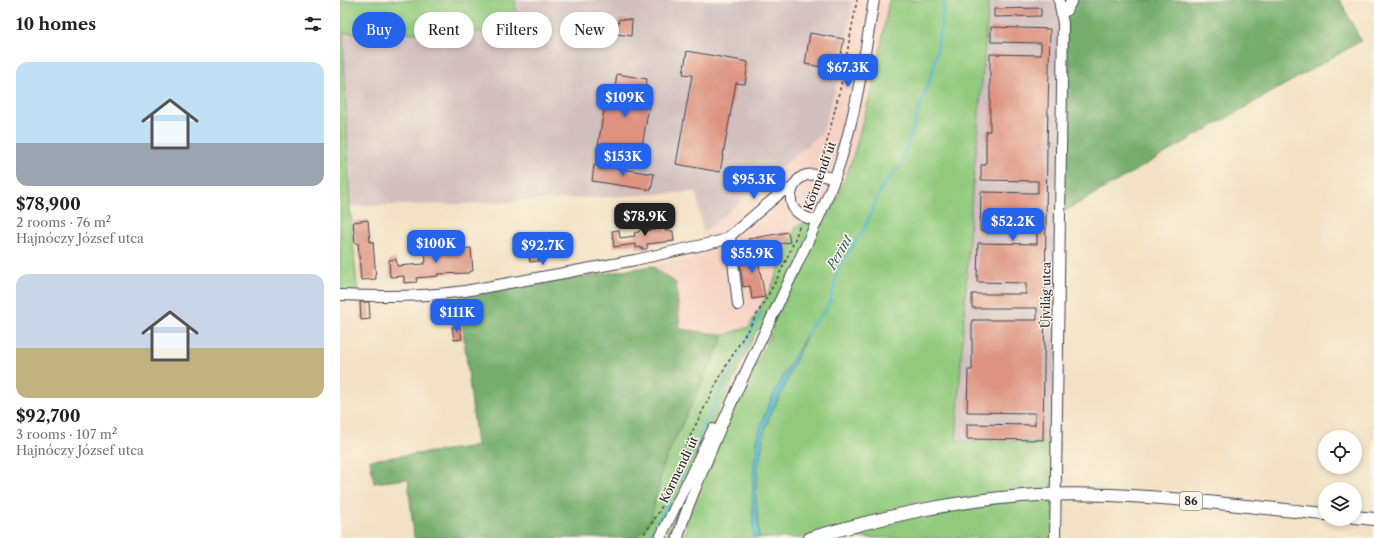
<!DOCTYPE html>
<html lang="en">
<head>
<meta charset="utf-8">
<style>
  body { margin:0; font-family:"Libre Caslon Text",serif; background:#f6f6f6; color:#202124; height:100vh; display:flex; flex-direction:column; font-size:15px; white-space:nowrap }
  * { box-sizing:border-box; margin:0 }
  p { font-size:13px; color:#757577 }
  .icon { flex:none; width:22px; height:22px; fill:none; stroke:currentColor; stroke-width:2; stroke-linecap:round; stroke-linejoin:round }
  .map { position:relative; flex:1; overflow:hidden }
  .drawer { display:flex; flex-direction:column; background:#fff; width:340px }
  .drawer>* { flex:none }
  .top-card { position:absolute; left:12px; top:12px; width:380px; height:36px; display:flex; gap:8px }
  .fabs { position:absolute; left:978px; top:430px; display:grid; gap:8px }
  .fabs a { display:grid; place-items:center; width:44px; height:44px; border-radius:50%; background:#fff; box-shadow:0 2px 6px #0003; font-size:20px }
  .price { position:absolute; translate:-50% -34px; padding:0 9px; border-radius:8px; background:#2563eb; color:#fff; font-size:13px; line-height:26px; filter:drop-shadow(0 1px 2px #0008) }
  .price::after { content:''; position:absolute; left:50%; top:24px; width:12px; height:9px; margin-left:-6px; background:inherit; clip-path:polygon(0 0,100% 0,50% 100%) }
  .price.current { background:#222; color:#fff }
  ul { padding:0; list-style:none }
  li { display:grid; align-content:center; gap:8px; height:212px; padding:0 16px }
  li span { display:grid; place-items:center; height:124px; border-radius:12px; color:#555 }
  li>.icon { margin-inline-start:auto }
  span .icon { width:72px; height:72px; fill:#fffc; stroke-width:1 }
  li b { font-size:17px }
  h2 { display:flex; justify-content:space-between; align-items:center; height:48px; padding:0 16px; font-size:17px }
  .pill { padding:0 14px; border-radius:18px; background:#fff; box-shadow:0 2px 6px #0003; font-size:14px; line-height:36px }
  .pill.current { background:#2563eb; color:#fff }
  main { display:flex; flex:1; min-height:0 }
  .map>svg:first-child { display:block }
  .built { fill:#f6d2c4 }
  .industrial { fill:#d1bfbe }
  .green { fill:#91ca7d; stroke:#5a765c }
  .forest { fill:#74ae6c; stroke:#4b6854 }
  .water { fill:#53bbd0; stroke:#3a6e86 }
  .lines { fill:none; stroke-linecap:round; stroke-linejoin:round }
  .stream { stroke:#53bbd0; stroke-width:2.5 }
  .building { fill:#dd9380 }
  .minor-casing { stroke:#413f50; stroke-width:12 }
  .major-casing { stroke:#413f50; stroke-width:14 }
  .path { stroke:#413f50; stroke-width:1.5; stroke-dasharray:3 3; stroke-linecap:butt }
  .minor { stroke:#fff; stroke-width:10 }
  .major { stroke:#fff; stroke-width:12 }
  .labels { text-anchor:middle; stroke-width:3; stroke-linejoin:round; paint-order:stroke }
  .shield { fill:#fcf5e5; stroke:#63616e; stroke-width:1 }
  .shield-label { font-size:11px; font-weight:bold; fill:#22223b }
  .street-label { font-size:12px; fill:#22223b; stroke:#fcf5e5 }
  .water-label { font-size:13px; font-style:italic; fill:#33586f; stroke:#fcf5e5 }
</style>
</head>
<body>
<main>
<section class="drawer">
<h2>10 homes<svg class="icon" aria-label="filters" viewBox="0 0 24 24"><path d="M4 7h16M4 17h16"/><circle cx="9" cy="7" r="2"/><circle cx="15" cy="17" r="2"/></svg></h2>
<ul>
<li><span style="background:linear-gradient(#bfe0f5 65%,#9aa5b1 0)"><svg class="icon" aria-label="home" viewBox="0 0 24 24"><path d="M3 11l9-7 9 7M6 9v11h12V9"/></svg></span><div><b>$78,900</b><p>2 rooms · 76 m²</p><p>Hajnóczy József utca</p></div></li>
<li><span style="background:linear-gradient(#c9d6e8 60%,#c2b280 0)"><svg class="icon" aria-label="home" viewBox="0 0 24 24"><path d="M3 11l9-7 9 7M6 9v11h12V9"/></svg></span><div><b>$92,700</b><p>3 rooms · 107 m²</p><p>Hajnóczy József utca</p></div></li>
</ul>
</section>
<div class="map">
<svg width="1034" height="538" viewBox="0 0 1034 538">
  <rect width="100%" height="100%" fill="#fcf5e5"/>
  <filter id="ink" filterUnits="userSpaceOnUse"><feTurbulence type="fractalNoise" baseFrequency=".025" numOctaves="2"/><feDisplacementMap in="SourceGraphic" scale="8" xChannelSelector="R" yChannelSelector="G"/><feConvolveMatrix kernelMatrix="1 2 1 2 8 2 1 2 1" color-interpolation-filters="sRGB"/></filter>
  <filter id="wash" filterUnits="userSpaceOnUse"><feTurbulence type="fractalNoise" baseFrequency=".012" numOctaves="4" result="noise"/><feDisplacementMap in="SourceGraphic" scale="16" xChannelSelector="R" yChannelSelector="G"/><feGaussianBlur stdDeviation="0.9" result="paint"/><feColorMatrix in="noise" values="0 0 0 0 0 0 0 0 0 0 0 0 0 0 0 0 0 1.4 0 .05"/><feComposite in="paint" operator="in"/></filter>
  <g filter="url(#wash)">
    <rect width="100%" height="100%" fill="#f2e1c4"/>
    <path class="built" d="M 512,0 L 549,0 L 535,78 L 512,160 L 493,209 L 456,227 L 431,288 L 409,327 L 384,335 L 340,329 L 336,283 L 312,266 L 364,257 L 363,233 L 482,133 L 502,66 Z"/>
    <path class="industrial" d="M 175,0 L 512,0 L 502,66 L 482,133 L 363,233 L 356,192 L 127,204 L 10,206 L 3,33 L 177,32 Z
      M 649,0 L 723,0 L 719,442 L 616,441 L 631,207 Z"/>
    <path class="green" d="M 0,0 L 175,0 L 177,32 L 3,33 L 10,206 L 18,296 L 0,295 Z
      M 549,0 L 649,0 L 631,207 L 616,441 L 719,442 L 715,538 L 344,538 L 348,518 L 369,463 L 434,327 L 417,330 L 350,470 L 315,538 L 294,538 L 304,530 L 311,519 L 323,465 L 384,335 L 409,327 L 431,288 L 456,227 L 493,209 L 512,160 L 535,78 Z
      M 352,483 L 333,538 L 324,538 Z"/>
    <path class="forest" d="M 723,0 L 1000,0 L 1021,41 L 723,212 Z
      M 312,266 L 336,283 L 340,329 L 384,335 L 323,465 L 311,519 L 304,530 L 294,538 L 74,538 L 68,479 L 34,483 L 30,460 L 137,446 L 119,297 Z"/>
    <path class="water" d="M 467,334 L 443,390 L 430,415 L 424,433 L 417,478 L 416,491 L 419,538 L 413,538 C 413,498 410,457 423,419 C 433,391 453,360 467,334 Z"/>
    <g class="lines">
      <path class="stream" d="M 466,335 L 470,328 L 485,311 L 490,302 L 497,274 L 503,261 L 525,228 L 541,188 L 561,165 L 568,141 L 594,67 L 600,33 L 604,0
        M 309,538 L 331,497 L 364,425 L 422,311"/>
    </g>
    <g id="blocks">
      <path class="building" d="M 701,8 L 701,16 L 654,17 L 654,9 Z
        M 279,19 L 292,20 L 291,36 L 277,34 Z
        M 651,27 L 710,29 L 707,147 L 703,440 L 627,439 L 627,424 L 695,425 L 695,413 L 627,412 L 628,370 L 632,370 L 632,320 L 697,320 L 697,308 L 632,308 L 632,294 L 686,294 L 686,283 L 637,282 L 638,243 L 697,244 L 697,232 L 640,231 L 641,192 L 698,193 L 698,181 L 641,180 L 641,165 L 646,165 L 646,131 L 650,131 L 650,54 L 701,55 L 701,43 L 651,42 Z
        M 470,33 L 504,39 L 498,70 L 465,64 Z
        M 347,51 L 408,62 L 405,84 L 396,83 L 380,172 L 336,164 L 352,75 L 343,74 Z
        M 277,74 L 307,79 L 304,99 L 310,100 L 300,158 L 257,151 L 267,93 L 274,94 Z
        M 254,165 L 314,174 L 311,190 L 252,181 Z
        M 28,220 L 30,242 L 33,242 L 36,279 L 21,280 L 18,243 L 15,243 L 13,222 Z
        M 314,222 L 324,222 L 325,231 L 333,231 L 334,241 L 307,244 L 307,249 L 301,249 L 301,247 L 296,248 L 296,244 L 274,247 L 272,231 L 279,230 L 280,238 L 295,236 L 294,233 L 299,232 L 299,230 L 305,229 L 305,231 L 314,230 Z
        M 448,232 L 450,242 L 410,250 L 408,239 Z
        M 205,238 L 207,257 L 198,258 L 199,261 L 190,262 L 188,251 L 198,250 L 197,239 Z
        M 104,240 L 112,240 L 114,249 L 131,248 L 133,271 L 129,271 L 129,273 L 98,274 L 98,276 L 76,278 L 77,282 L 64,283 L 64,276 L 50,277 L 49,260 L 56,259 L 57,266 L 84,264 L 84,262 L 86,262 L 85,254 L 105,253 Z
        M 416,249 L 425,297 L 412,299 L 410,286 L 403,287 L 399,255 L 404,254 L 404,252 Z
        M 20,302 L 29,302 L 30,319 L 21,320 Z
        M 120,326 L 122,339 L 114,340 L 112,327 Z"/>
    </g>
  </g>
  <g filter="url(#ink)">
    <use href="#blocks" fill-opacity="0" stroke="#413f50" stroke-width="1"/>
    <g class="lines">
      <g class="minor-casing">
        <path id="minor" d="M 726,11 L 732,0
          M 477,221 C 470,219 462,217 457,212 C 445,202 452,178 467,175 C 476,173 486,176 495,179
          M 390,236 L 398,305
          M 0,295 C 42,297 84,297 125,291 L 295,260 L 380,241 L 390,236 L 438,195 L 445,190 L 452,189
          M 320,538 L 373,429
          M 338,538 C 345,509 359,481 370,453 C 404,368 449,287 485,203 C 513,138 522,69 534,0
          M 715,538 L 723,24 L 719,0"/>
      </g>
      <g class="major-casing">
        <path id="major" d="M 1015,517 L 1034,519
          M 470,538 C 547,516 618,499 699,495 C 794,491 890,505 985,514"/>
      </g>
      <path class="path" d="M 481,166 L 501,85 L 517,0
        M 465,207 L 475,183
        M 300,538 C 323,515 334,476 346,446 C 352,431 360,417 367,402 C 396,342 440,288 460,224"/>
      <use href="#minor" class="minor"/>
      <use href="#major" class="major"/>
    </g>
  </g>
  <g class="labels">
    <rect class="shield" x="840" y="492" width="22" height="18" rx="3"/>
    <g class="shield-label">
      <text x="851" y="505">86</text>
    </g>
    <g class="street-label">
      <text transform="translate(480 176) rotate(-70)" y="4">Körmendi út</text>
      <text transform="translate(706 295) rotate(-89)" y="4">Újvilág utca</text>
      <text transform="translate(339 470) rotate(-64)" y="4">Körmendi út</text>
    </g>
    <g class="water-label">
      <text transform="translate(499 252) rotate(-60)" y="5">Perint</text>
    </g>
  </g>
</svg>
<div class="fabs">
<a><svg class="icon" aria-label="locate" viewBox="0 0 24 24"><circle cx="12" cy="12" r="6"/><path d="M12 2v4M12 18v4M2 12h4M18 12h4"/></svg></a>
<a><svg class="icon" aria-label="layers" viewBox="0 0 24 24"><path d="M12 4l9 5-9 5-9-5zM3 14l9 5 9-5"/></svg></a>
</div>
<b class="price" style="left:508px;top:88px">$67.3K</b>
<b class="price" style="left:285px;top:118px">$109K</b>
<b class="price" style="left:283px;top:177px">$153K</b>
<b class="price" style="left:414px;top:200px">$95.3K</b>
<b class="price current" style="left:305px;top:237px">$78.9K</b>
<b class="price" style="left:673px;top:242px">$52.2K</b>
<b class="price" style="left:96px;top:264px">$100K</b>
<b class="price" style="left:203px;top:266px">$92.7K</b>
<b class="price" style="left:412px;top:274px">$55.9K</b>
<b class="price" style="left:117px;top:333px">$111K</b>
<div class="top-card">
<a class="pill current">Buy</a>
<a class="pill">Rent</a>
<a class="pill">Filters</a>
<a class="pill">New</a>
</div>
</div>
</main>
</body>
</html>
